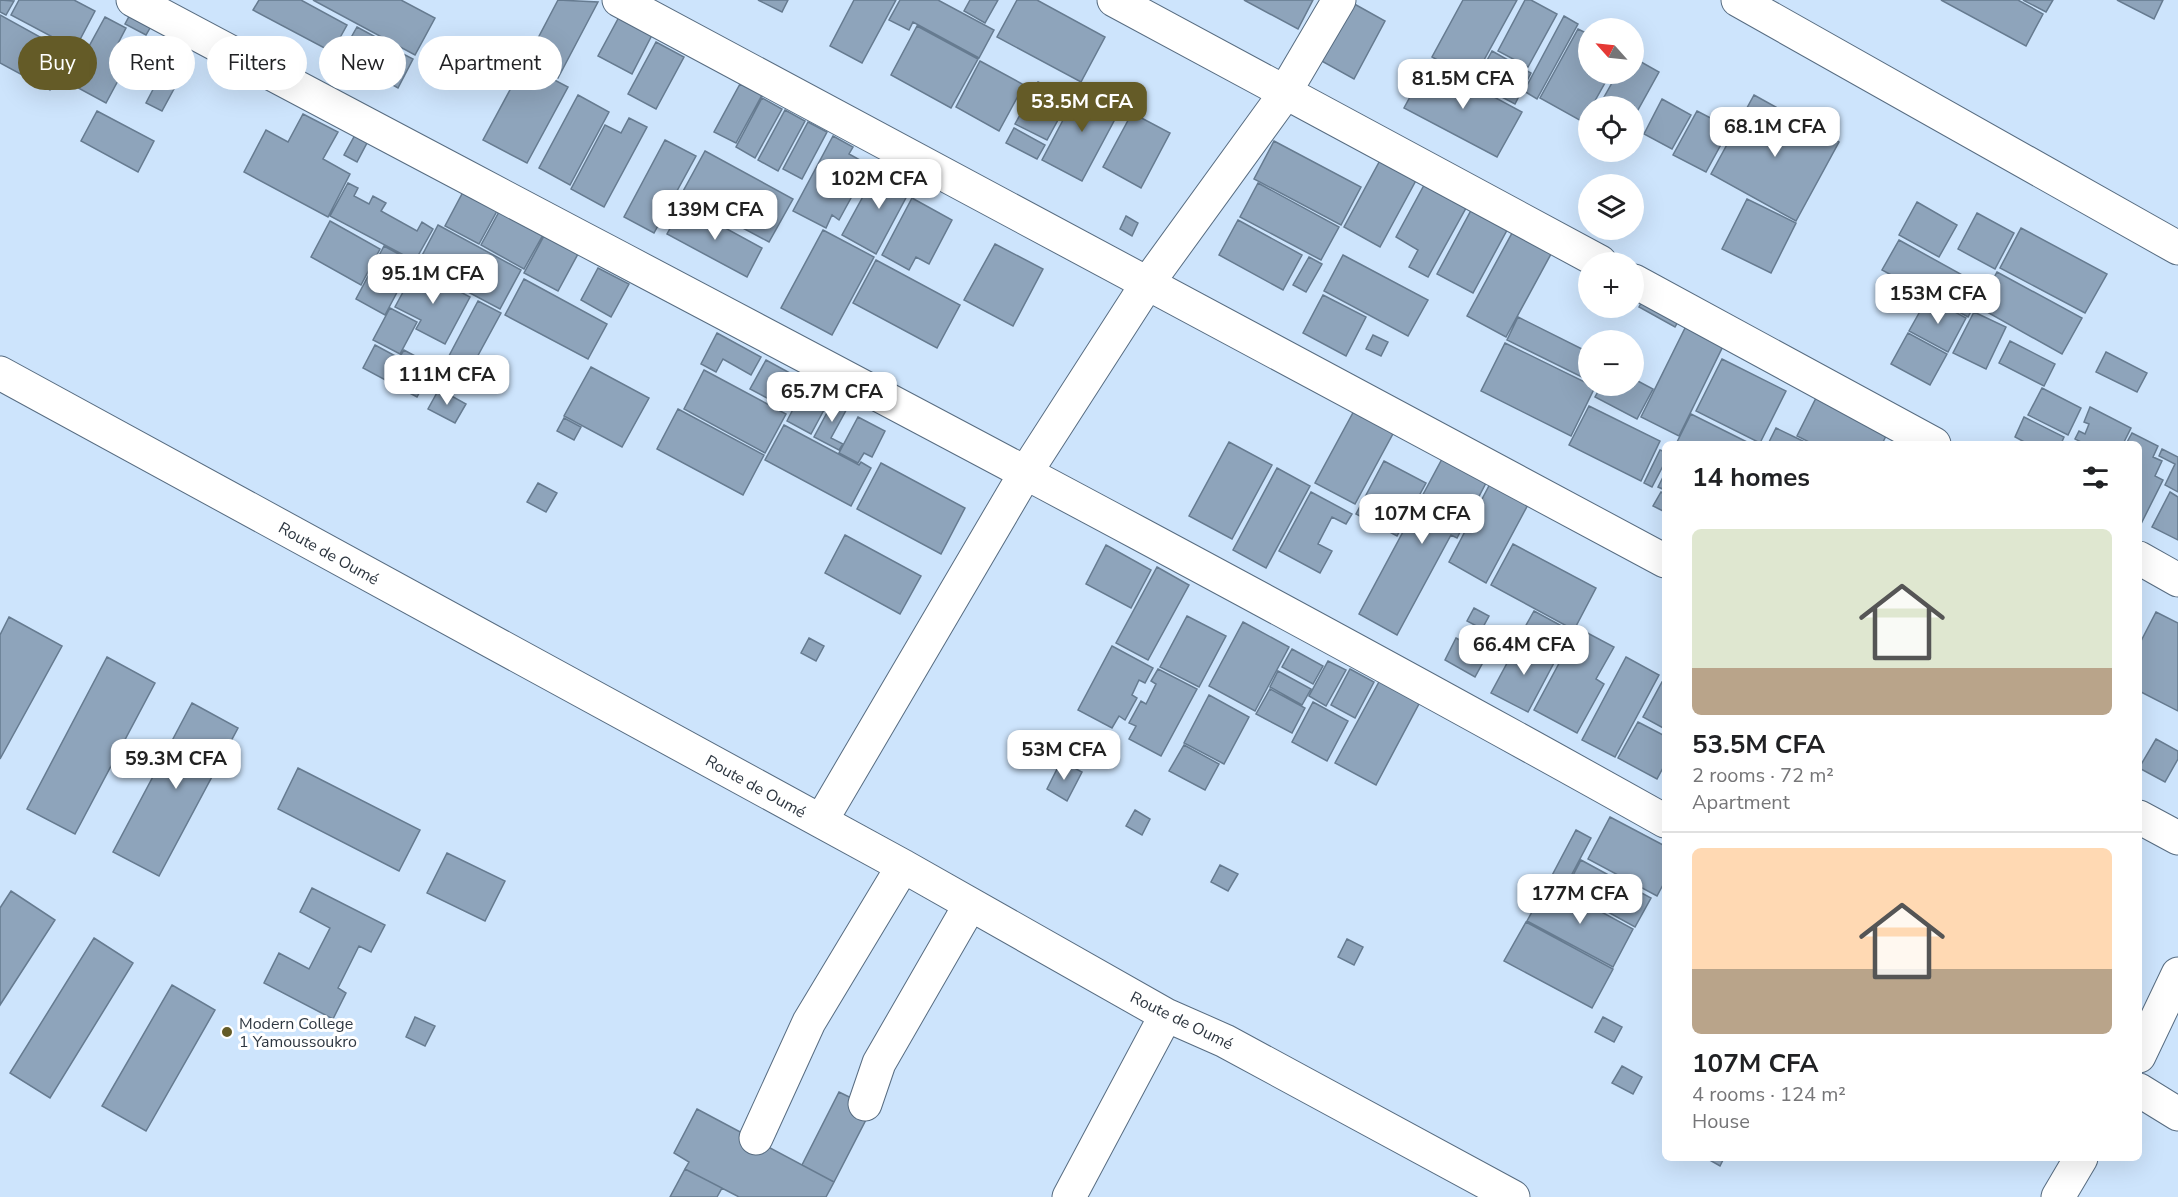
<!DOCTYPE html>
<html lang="en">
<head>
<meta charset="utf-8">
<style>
  body { margin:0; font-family:"Nunito Sans",sans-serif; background:#f2f2f2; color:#202124; height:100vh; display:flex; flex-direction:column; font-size:22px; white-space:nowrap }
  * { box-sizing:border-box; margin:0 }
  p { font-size:20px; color:#757577 }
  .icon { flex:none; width:33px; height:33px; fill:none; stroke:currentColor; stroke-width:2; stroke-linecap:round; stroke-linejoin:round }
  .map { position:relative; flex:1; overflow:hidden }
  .side { position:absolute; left:1662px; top:441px; width:480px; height:720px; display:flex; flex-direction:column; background:#fff; border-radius:9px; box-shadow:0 6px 24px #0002 }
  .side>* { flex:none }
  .guide { position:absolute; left:18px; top:36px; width:570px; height:54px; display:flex; gap:12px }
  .needle { width:39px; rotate:297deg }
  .tools { position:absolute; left:1578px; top:18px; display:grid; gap:12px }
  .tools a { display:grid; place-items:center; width:66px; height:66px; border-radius:50%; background:#fff; box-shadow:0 6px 24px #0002; font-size:30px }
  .price { position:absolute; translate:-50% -51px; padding:0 14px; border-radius:12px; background:#fff; color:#222; font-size:20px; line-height:39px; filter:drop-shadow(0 2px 3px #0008) }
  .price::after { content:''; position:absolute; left:50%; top:36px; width:18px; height:14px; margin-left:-9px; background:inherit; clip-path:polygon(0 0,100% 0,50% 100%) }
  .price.on { background:#645b27; color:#fff }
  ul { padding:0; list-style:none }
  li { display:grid; align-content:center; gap:12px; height:318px; padding:0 30px }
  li+li { border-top:2px solid #e0e0e0 }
  li span { display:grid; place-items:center; height:186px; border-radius:9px; color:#555 }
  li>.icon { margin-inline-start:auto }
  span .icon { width:108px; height:108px; fill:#fffc; stroke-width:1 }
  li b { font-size:26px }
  h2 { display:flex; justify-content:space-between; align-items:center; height:72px; padding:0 30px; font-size:26px }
  .chip { padding:0 21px; border-radius:27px; background:#fff; box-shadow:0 6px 24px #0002; font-size:21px; line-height:54px }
  .chip.on { background:#645b27; color:#fff }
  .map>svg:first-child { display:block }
  .building { fill:#8ea4bb; stroke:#667b90; stroke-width:1.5 }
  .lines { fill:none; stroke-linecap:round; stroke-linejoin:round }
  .minor-casing { stroke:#576c81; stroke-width:35 }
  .minor { stroke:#fff; stroke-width:33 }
  .poi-dot { fill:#645b27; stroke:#fff; stroke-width:2 }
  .labels { text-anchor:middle; stroke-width:6; stroke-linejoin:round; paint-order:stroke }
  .street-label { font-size:16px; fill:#2e3741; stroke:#fff }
  .poi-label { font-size:16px; fill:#2e3741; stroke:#fff; text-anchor:start }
</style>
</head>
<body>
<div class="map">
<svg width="2178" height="1197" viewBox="0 0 2178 1197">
  <rect width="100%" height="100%" fill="#cde4fc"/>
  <path class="building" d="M 0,0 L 14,1 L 6,15 L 0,12 Z
    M 19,0 L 74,0 L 95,11 L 75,49 L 11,15 Z
    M 259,0 L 301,0 L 347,25 L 332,52 L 253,10 Z
    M 313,0 L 401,0 L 435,18 L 415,55 Z
    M 558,0 L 598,2 L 558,78 L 526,61 Z
    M 758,0 L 788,0 L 782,12 Z
    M 854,0 L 896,0 L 862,63 L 830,46 Z
    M 900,0 L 938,0 L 994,30 L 979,58 L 913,22 L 909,30 L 889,20 Z
    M 970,0 L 998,0 L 985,23 L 964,11 Z
    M 1017,0 L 1037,0 L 1105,37 L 1081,82 L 997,37 Z
    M 1244,0 L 1313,0 L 1298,29 Z
    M 1463,0 L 1517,0 L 1473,80 L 1432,57 Z
    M 1525,0 L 1531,0 L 1557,14 L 1528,67 L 1498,51 Z
    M 1941,0 L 2018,0 L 2043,14 L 2026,46 Z
    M 2023,0 L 2053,0 L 2046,12 Z
    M 2117,0 L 2163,0 L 2154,19 Z
    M 1349,1 L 1385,21 L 1354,79 L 1318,59 Z
    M 133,9 L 154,21 L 146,35 L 125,24 Z
    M 0,15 L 69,53 L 50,90 L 0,63 Z
    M 1564,16 L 1578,24 L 1537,99 L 1524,91 Z
    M 105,17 L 126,28 L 113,53 L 128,62 L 106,103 L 69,83 Z
    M 619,17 L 652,35 L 632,74 L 598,56 Z
    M 917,26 L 978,59 L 951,108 L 891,75 Z
    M 357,27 L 385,42 L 369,72 L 340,57 Z
    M 1578,29 L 1588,34 L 1588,74 L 1610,74 L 1592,106 L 1588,106 L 1583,122 L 1540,98 Z
    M 179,35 L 195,44 L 181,70 L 164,61 Z
    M 656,42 L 684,57 L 656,109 L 628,94 Z
    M 388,46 L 413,59 L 398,88 L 373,74 Z
    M 1492,51 L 1531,73 L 1515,104 L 1475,83 Z
    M 1634,58 L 1659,72 L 1634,117 L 1634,106 L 1599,106 L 1617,74 L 1634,74 Z
    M 980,61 L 1024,85 L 999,131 L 956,107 Z
    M 1429,62 L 1522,112 L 1497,157 L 1404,108 Z
    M 524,64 L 568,87 L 527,163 L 483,140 Z
    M 159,78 L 175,87 L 162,111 L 146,103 Z
    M 1038,82 L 1070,98 L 1047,140 L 1015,124 Z
    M 740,84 L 762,95 L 736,143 L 714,132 Z
    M 1082,84 L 1122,106 L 1082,181 L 1042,160 Z
    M 578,95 L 609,112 L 570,185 L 539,168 Z
    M 1754,95 L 1839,142 L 1796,221 L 1711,174 Z
    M 762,98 L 782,109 L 755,158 L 736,147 Z
    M 1662,99 L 1691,115 L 1672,149 L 1644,134 Z
    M 785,110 L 805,121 L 778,171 L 758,160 Z
    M 97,111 L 154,141 L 138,172 L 81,141 Z
    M 1697,111 L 1730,128 L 1706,172 L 1673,155 Z
    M 1132,113 L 1170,133 L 1141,188 L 1103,167 Z
    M 303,114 L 338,132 L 323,159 L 350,174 L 328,217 L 244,172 L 266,130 L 288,142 Z
    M 629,118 L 647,127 L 604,207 L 571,189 L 605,125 L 621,133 Z
    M 808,122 L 827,132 L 802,179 L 783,169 Z
    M 1014,128 L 1045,145 L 1037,159 L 1006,143 Z
    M 355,135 L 368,141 L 357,162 L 344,155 Z
    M 833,136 L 853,147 L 849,154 L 869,165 L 839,220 L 832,215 L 826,228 L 793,211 Z
    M 665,140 L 696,156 L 654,233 L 624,217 Z
    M 1274,141 L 1361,187 L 1341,225 L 1254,179 Z
    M 705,151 L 793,199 L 769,242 L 681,195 Z
    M 1384,153 L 1420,173 L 1380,247 L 1344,227 Z
    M 878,169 L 895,178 L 900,170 L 916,179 L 876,254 L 842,235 Z
    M 1429,176 L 1471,199 L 1428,277 L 1409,267 L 1418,250 L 1396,237 Z
    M 348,183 L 358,188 L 354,196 L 369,204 L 373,196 L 386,203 L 381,211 L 417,231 L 422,222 L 433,229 L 415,261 L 330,216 Z
    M 1258,183 L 1339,227 L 1321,260 L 1240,217 Z
    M 463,192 L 497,211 L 479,244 L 445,226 Z
    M 912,198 L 952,220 L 929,264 L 916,257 L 909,270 L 882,255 Z
    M 1747,199 L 1796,223 L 1771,273 L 1722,249 Z
    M 1476,201 L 1512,221 L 1473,293 L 1437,274 Z
    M 1917,202 L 1957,225 L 1939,257 L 1899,235 Z
    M 683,205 L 762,248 L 747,277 L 667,234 Z
    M 500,210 L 544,233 L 524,269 L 481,245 Z
    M 1977,213 L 2014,233 L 1995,269 L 1958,249 Z
    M 1126,216 L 1138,223 L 1132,236 L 1120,229 Z
    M 1238,220 L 1302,255 L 1283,290 L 1219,255 Z
    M 330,221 L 380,249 L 361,285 L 311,257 Z
    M 1518,222 L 1557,243 L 1506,337 L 1467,316 Z
    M 438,225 L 521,270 L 500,309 L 417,265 Z
    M 2021,228 L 2107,274 L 2085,313 L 2000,268 Z
    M 823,230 L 874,257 L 832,335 L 781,308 Z
    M 544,236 L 578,254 L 558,291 L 524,273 Z
    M 1899,240 L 1984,287 L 1968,317 L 1882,270 Z
    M 995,244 L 1043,269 L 1013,326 L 964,300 Z
    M 384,246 L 413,262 L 385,315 L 356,299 Z
    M 1343,255 L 1428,300 L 1408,336 L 1324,291 Z
    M 1309,257 L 1322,264 L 1306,292 L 1293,285 Z
    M 876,260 L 960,305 L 937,348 L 853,303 Z
    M 416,268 L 470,297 L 445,344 L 416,329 L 421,320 L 395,307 Z
    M 598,268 L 629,284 L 611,317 L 581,300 Z
    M 1997,272 L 2082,318 L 2062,354 L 1978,307 Z
    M 524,279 L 607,324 L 588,359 L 505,315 Z
    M 1648,291 L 1684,311 L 1675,327 L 1639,307 Z
    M 1323,295 L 1366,317 L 1346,356 L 1303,333 Z
    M 1928,297 L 1966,318 L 1948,352 L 1909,331 Z
    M 478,301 L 501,313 L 463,383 L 441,371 Z
    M 390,308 L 417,322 L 400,354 L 373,340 Z
    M 1974,312 L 2006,327 L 1986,369 L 1953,353 Z
    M 1518,317 L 1588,352 L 1588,380 L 1507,340 Z
    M 1689,320 L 1727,338 L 1679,436 L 1641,417 Z
    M 717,333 L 761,357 L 751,375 L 723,359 L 716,372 L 701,364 Z
    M 1908,333 L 1947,354 L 1930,385 L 1891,364 Z
    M 1373,335 L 1388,342 L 1381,356 L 1366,349 Z
    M 2010,341 L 2055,364 L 2044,386 L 1999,363 Z
    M 1505,343 L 1595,387 L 1571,436 L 1481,391 Z
    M 375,345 L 399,358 L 404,350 L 434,366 L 417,397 L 363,368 Z
    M 2106,352 L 2147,373 L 2137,392 L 2096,372 Z
    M 1722,359 L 1786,391 L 1760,443 L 1696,411 Z
    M 766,360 L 801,379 L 786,408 L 750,389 Z
    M 591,367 L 649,398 L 622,447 L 564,416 Z
    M 704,370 L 786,414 L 765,453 L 684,409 Z
    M 1634,379 L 1653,389 L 1637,419 L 1595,397 L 1601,386 L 1634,386 Z
    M 807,382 L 832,395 L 811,434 L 787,421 Z
    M 1821,388 L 1892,424 L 1882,444 L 1813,444 L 1797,436 Z
    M 2042,388 L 2081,408 L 2068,435 L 2028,415 Z
    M 439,389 L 466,404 L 455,423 L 428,409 Z
    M 836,396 L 850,403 L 831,438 L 843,444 L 839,450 L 814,437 Z
    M 1589,406 L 1660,441 L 1641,481 L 1569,445 Z
    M 2090,407 L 2131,428 L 2123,444 L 2085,444 L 2075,439 L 2079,431 L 2085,434 L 2089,424 L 2084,422 Z
    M 678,409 L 764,455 L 743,495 L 657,449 Z
    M 1355,409 L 1395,430 L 1355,504 L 1315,483 Z
    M 1691,414 L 1751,444 L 1676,444 Z
    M 858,417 L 885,431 L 872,457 L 864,453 L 858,463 L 839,453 Z
    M 2024,417 L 2064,437 L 2061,444 L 2028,444 L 2015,437 Z
    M 564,418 L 581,427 L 574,440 L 557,431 Z
    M 784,425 L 859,465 L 861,462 L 871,468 L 851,506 L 765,460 Z
    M 1776,428 L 1809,444 L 1768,444 Z
    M 2132,433 L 2158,446 L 2153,457 L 2162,461 L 2155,476 L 2163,480 L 2139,528 L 2139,444 L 2126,444 Z
    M 1229,442 L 1272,465 L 1232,539 L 1189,516 Z
    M 2162,449 L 2178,457 L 2178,492 L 2165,485 L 2175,464 L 2159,456 Z
    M 1660,450 L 1665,452 L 1665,462 L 1652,487 L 1644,483 Z
    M 1442,459 L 1486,483 L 1457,538 L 1451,535 L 1397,635 L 1359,614 Z
    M 1384,461 L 1426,483 L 1397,536 L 1356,514 Z
    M 881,463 L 965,508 L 941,554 L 857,509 Z
    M 1277,468 L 1310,486 L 1266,568 L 1233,550 Z
    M 1665,473 L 1665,490 L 1658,487 Z
    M 1492,480 L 1530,501 L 1486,583 L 1449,562 Z
    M 538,483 L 557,493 L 546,512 L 527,502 Z
    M 1311,492 L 1352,514 L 1346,524 L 1332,517 L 1318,544 L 1332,551 L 1320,573 L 1279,551 Z
    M 1661,492 L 1665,494 L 1665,512 L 1653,506 Z
    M 2170,492 L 2178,497 L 2178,540 L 2152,527 Z
    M 845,535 L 921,576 L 900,614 L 825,573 Z
    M 1513,544 L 1596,588 L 1574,630 L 1491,585 Z
    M 1106,545 L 1151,570 L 1131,608 L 1086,584 Z
    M 1157,567 L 1189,585 L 1148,660 L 1116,643 Z
    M 1474,608 L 1489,616 L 1482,629 L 1467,621 Z
    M 1534,611 L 1573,632 L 1561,655 L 1521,634 Z
    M 2156,612 L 2178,623 L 2178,711 L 2139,691 L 2139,645 Z
    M 1187,616 L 1226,636 L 1199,687 L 1160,667 Z
    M 9,617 L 62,646 L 0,759 L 0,635 Z
    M 1243,622 L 1289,647 L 1255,711 L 1209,686 Z
    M 1578,628 L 1614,647 L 1596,679 L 1604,684 L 1577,733 L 1534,710 Z
    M 809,638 L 824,646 L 816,661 L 801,653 Z
    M 1456,638 L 1487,655 L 1475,677 L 1445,660 Z
    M 1520,639 L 1556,659 L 1528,712 L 1491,693 Z
    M 1112,646 L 1153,668 L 1145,683 L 1139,680 L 1132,695 L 1137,698 L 1125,720 L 1119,716 L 1112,728 L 1078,710 Z
    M 1292,649 L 1323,666 L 1313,684 L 1282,667 Z
    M 107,657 L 155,683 L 75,834 L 27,809 Z
    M 1626,657 L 1659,675 L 1615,757 L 1582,740 Z
    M 1328,661 L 1346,670 L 1326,706 L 1309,696 Z
    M 1158,669 L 1197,689 L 1161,756 L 1129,739 L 1136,726 L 1129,723 L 1141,701 L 1146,704 L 1156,684 L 1151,681 Z
    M 1350,669 L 1374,682 L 1355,718 L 1331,705 Z
    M 1278,671 L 1311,689 L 1302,705 L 1270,687 Z
    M 1380,680 L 1420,702 L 1376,785 L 1335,763 Z
    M 1662,682 L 1665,683 L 1665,729 L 1643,717 Z
    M 1270,689 L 1305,708 L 1292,733 L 1256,714 Z
    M 1209,695 L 1249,717 L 1224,764 L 1184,743 Z
    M 1313,702 L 1348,721 L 1327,761 L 1292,742 Z
    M 192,703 L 238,728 L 159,876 L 113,852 Z
    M 1638,722 L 1665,736 L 1665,764 L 1657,779 L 1618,758 Z
    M 2156,739 L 2178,751 L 2178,759 L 2165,782 L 2139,768 Z
    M 1184,745 L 1219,764 L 1205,790 L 1169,771 Z
    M 1061,761 L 1082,772 L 1067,801 L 1047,789 Z
    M 298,768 L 420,830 L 399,871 L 278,809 Z
    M 1135,810 L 1150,819 L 1142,835 L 1126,826 Z
    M 1610,817 L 1665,846 L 1665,881 L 1657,896 L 1588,859 Z
    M 1576,830 L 1591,838 L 1563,891 L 1548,883 Z
    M 447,853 L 505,881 L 485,921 L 427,893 Z
    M 1581,860 L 1651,898 L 1635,927 L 1566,889 Z
    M 1220,865 L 1238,874 L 1228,891 L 1211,882 Z
    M 1548,883 L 1633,929 L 1613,967 L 1527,921 Z
    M 312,888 L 385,925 L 371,952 L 359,946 L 338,988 L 346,993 L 333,1019 L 264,983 L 279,953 L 309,969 L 330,928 L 300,912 Z
    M 11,891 L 55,920 L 0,1005 L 0,908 Z
    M 1526,922 L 1613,969 L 1592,1008 L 1504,961 Z
    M 94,938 L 133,963 L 50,1098 L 10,1073 Z
    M 1347,939 L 1363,947 L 1354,965 L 1338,957 Z
    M 172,985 L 215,1010 L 146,1131 L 102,1106 Z
    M 415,1017 L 435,1026 L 425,1046 L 406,1037 Z
    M 1603,1017 L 1622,1027 L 1614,1042 L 1595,1032 Z
    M 1622,1066 L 1642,1077 L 1633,1094 L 1612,1083 Z
    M 839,1092 L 872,1108 L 834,1182 L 802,1165 Z
    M 697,1109 L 834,1182 L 826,1197 L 739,1197 L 685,1169 L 689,1162 L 674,1153 Z
    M 1706,1158 L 1724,1158 L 1720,1166 Z
    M 685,1169 L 722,1188 L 717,1197 L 670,1197 Z"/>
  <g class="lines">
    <g class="minor-casing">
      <path id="minor" d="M 133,0 C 644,273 1160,538 1665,821
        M 619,0 L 1665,561
        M 1114,0 L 1600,262
        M 1738,0 L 2178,248
        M 1634,281 L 1934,444
        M 0,373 L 903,866 L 1166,1015 L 1225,1041 L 1513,1197
        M 2139,558 L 2178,580
        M 2139,817 L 2178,838
        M 821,821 L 1026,472 L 1147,284 L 1279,102 L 1339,0
        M 2139,1056 L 2178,974
        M 2139,1090 L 2178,1114
        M 865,1104 L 879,1063 L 970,905
        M 756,1138 L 809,1022 L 903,866
        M 1069,1197 L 1166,1015
        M 2058,1197 L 2081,1158"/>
    </g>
    <use href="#minor" class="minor"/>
  </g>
  <circle class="poi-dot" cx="227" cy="1032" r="6"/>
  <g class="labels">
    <g class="street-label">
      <text transform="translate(329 553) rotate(29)" y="6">Route de Oumé</text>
      <text transform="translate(756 786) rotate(29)" y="6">Route de Oumé</text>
      <text transform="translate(1182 1020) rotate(26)" y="6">Route de Oumé</text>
    </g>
    <g class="poi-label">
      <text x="239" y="1029">Modern College<tspan x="239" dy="18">1 Yamoussoukro</tspan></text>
    </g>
  </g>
</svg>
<div class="tools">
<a><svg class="needle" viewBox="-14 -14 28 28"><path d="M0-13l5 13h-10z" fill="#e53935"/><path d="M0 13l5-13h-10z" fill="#757577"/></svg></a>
<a><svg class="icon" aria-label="locate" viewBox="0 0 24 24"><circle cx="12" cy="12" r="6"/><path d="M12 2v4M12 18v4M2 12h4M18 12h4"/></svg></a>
<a><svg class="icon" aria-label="layers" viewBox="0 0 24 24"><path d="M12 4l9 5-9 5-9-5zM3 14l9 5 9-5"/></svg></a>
<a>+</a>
<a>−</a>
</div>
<b class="price" style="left:1463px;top:110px">81.5M CFA</b>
<b class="price on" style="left:1082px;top:133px">53.5M CFA</b>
<b class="price" style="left:1775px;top:158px">68.1M CFA</b>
<b class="price" style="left:879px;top:210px">102M CFA</b>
<b class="price" style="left:715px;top:241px">139M CFA</b>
<b class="price" style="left:433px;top:305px">95.1M CFA</b>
<b class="price" style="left:1938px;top:325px">153M CFA</b>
<b class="price" style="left:447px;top:406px">111M CFA</b>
<b class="price" style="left:832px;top:423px">65.7M CFA</b>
<b class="price" style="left:1422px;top:545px">107M CFA</b>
<b class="price" style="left:1524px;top:676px">66.4M CFA</b>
<b class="price" style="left:1064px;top:781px">53M CFA</b>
<b class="price" style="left:176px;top:790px">59.3M CFA</b>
<b class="price" style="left:1580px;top:925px">177M CFA</b>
<div class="guide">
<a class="chip on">Buy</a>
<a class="chip">Rent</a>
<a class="chip">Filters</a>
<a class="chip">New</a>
<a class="chip">Apartment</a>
</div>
<section class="side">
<h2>14 homes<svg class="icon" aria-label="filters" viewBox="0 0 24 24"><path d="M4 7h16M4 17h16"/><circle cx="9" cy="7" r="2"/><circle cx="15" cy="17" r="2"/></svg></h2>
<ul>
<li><span style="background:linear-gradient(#dfe7d0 75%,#b9a48a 0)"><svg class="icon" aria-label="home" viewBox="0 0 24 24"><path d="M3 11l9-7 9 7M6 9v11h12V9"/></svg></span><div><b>53.5M CFA</b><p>2 rooms · 72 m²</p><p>Apartment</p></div></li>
<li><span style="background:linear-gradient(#ffd9b3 65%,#b9a48a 0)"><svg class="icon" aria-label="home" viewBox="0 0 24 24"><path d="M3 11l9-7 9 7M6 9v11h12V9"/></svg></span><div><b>107M CFA</b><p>4 rooms · 124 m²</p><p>House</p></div></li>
</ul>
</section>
</div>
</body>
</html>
